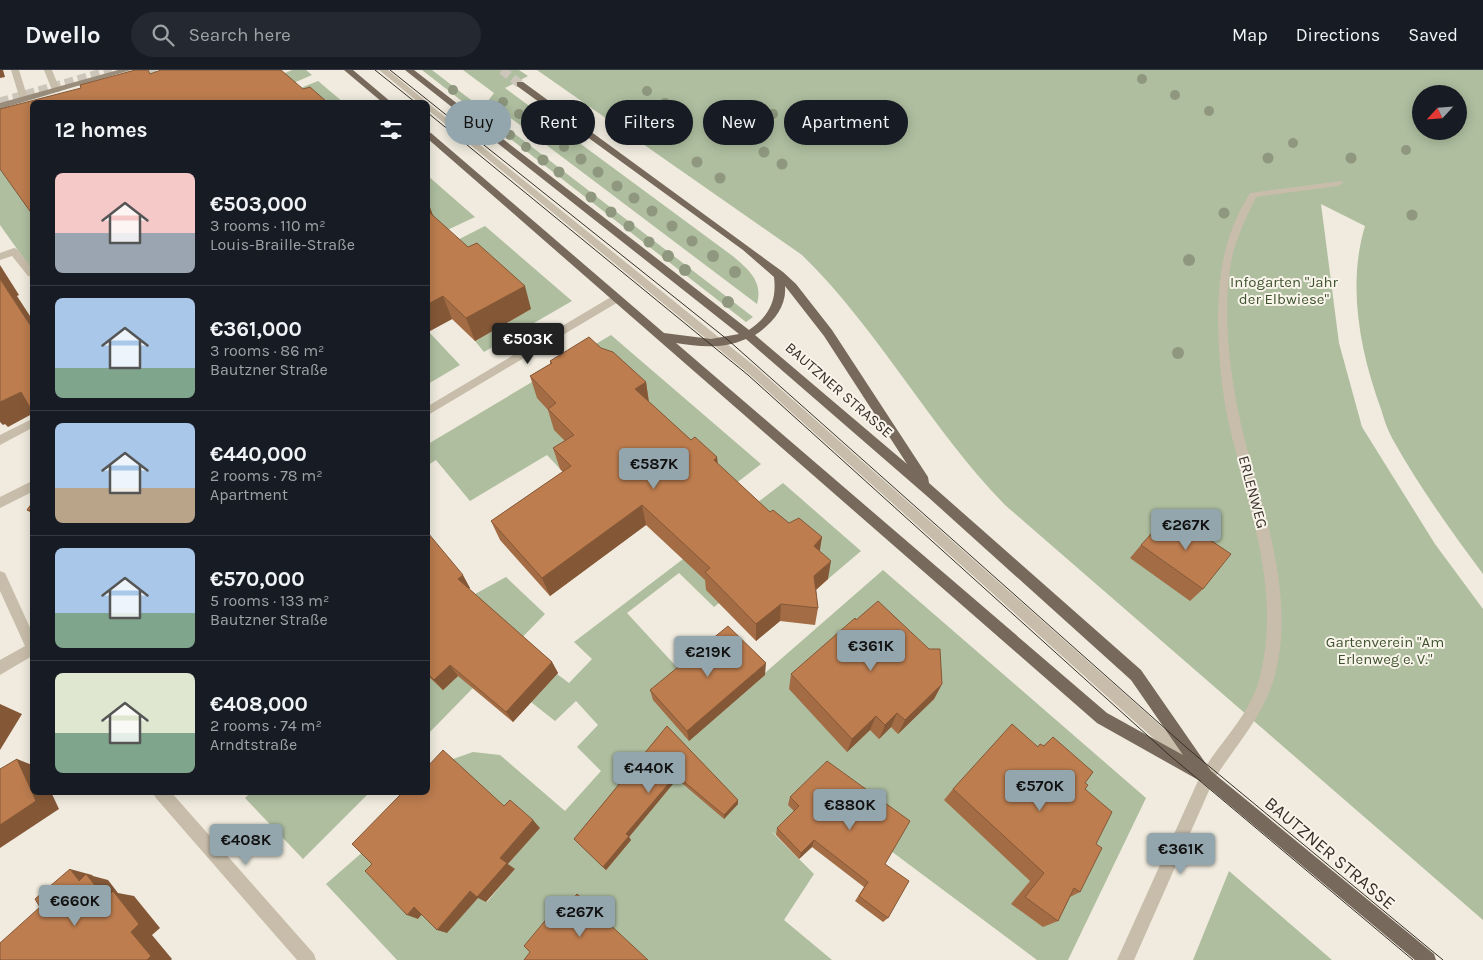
<!DOCTYPE html>
<html lang="en">
<head>
<meta charset="utf-8">
<style>
  body { margin:0; font-family:Karla,sans-serif; background:#242831; color:#f1f3f6; height:100vh; display:flex; flex-direction:column; font-size:19px; white-space:nowrap }
  * { box-sizing:border-box; margin:0 }
  p { font-size:16px; color:#9ea1a6 }
  .icon { flex:none; width:28px; height:28px; fill:none; stroke:currentColor; stroke-width:2; stroke-linecap:round; stroke-linejoin:round }
  .map { position:relative; flex:1; overflow:hidden }
  .side { position:absolute; left:30px; top:30px; width:400px; height:695px; display:flex; flex-direction:column; background:#171b24; border-radius:8px; box-shadow:0 2px 12px #0003 }
  .side>* { flex:none }
  .hud { position:absolute; left:445px; top:30px; width:475px; height:45px; display:flex; gap:10px }
  .needle { width:32px; rotate:244deg }
  .tools { position:absolute; left:1412px; top:15px; display:grid; gap:10px }
  .tools a { display:grid; place-items:center; width:55px; height:55px; border-radius:50%; background:#171b24; box-shadow:0 2px 12px #0003; font-size:25px }
  .price { position:absolute; translate:-50% -42px; padding:0 11px; border-radius:5px; background:#94a6ad; color:#111; font-size:16px; line-height:32px; filter:drop-shadow(0 1px 2px #0008) }
  .price::after { content:''; position:absolute; left:50%; top:30px; width:15px; height:11px; margin-left:-8px; background:inherit; clip-path:polygon(0 0,100% 0,50% 100%) }
  .price.active { background:#222; color:#fff }
  ul { padding:0; list-style:none }
  li { display:flex; align-items:center; gap:15px; height:125px; padding:0 25px }
  li+li { border-top:1px solid #363941 }
  li span { display:grid; place-items:center; flex:none; width:140px; height:100px; border-radius:8px; color:#555 }
  li>.icon { margin-inline-start:auto }
  span .icon { width:60px; height:60px; fill:#fffc; stroke-width:1 }
  li b { font-size:21px }
  h2 { display:flex; justify-content:space-between; align-items:center; height:60px; padding:0 25px; font-size:21px }
  .chip { padding:0 18px; border-radius:22px; background:#171b24; box-shadow:0 2px 12px #0003; font-size:18px; line-height:45px }
  .chip.active { background:#94a6ad; color:#111 }
  header { display:flex; align-items:center; gap:30px; box-sizing:border-box; height:70px; padding:0 25px; background:#171b24; border-bottom:1px solid #363941 }
  header strong { font-size:24px }
  nav { display:flex; gap:28px; margin-inline-start:auto; font-size:18px }
  .search { width:350px; height:45px; background:#242831; display:flex; align-items:center; gap:12px; box-sizing:border-box; padding:0 18px; border-radius:28px; color:#9ea1a6; font-size:19px }
  .map>svg:first-child { display:block }
  .green { fill:#aebe9f; fill-rule:evenodd }
  .lines { fill:none; stroke-linecap:round; stroke-linejoin:round }
  .secondary-tunnel { stroke:#cbc5ba; stroke-width:9; stroke-dasharray:9 4.5; stroke-linecap:butt }
  .primary-tunnel { stroke:#cbc5ba; stroke-width:9; stroke-dasharray:9 4.5; stroke-linecap:butt }
  .lane { fill:#c8bdaa; fill-rule:evenodd }
  .street { fill:#c8bdaa; fill-rule:evenodd }
  .secondary { fill:#9b8d7c; fill-rule:evenodd }
  .primary { fill:#77695b; fill-rule:evenodd }
  .tram { stroke:#362f29; stroke-width:1 }
  .tree { fill:#8f977e }
  .wall { fill:#a36c44 }
  .shaded-wall { fill:#845837 }
  .building { fill:#bd7d4f; stroke:#845837 }
  .labels { text-anchor:middle; stroke-width:4; stroke-linejoin:round; paint-order:stroke }
  .park-label { font-size:15px; fill:#3f522f; stroke:#f8f4ea }
  .street-label { font-size:15px; fill:#362f29; stroke:#f8f4ea }
  .near-street-label { font-size:18px; fill:#362f29; stroke:#f8f4ea }
</style>
</head>
<body>
<header>
<strong>Dwello</strong>
<div class="search"><svg class="icon" aria-label="search" viewBox="0 0 24 24"><circle cx="10" cy="10" r="6"/><path d="M15 15l6 6"/></svg>Search here</div>
<nav><a>Map</a><a>Directions</a><a>Saved</a></nav>
</header>
<div class="map">
<svg width="1483" height="890" viewBox="0 0 1483 890">
  <rect width="100%" height="100%" fill="#f0ebde"/>
  <path class="green" d="M 292,0 L 306,0 L 312,5 L 284,17 L 288,23 L 318,11 L 343,32 L 234,32 L 274,8 Z
    M 422,0 L 432,0 L 753,247 L 746,252 Z
    M 463,0 L 519,0 L 528,6 L 505,18 L 734,187 C 750,201 763,212 757,234 L 488,31 L 494,23 Z
    M 537,0 L 1483,0 L 1483,504 C 1451,461 1418,415 1392,368 C 1387,359 1384,349 1381,339 C 1360,282 1347,215 1365,156 L 1321,134 L 1339,273 L 1362,357 L 1435,474 L 1483,539 L 1483,850 L 1005,435 C 930,358 879,260 802,185 ZM 1421,24 L 1459,24 L 1459,61 L 1421,61 Z
    M 0,93 L 32,119 L 32,200 L 0,155 Z
    M 428,106 L 475,147 L 428,169 Z
    M 485,156 L 572,231 L 484,282 L 475,271 L 531,239 L 428,185 Z
    M 428,261 L 460,295 L 428,314 Z
    M 611,265 L 761,394 L 726,421 L 641,456 L 604,486 L 586,466 L 577,417 L 547,385 L 470,431 L 436,390 L 428,395 L 428,374 Z
    M 783,413 L 861,481 L 828,509 L 772,459 L 723,530 L 714,537 L 679,503 L 627,543 L 684,605 L 688,670 L 883,500 L 1146,728 L 1068,890 L 1037,890 L 891,781 L 776,765 L 771,761 L 814,804 L 784,850 L 832,890 L 397,890 L 326,814 L 365,780 L 418,849 L 425,841 L 479,826 L 487,832 L 514,800 L 508,794 L 526,773 L 503,753 L 453,689 L 473,682 L 500,685 L 565,741 L 601,701 L 577,677 L 598,655 L 576,631 L 555,651 L 531,632 L 545,617 L 553,601 L 569,613 L 592,589 L 574,572 Z
    M 506,507 L 545,544 L 428,664 L 428,550 Z
    M 250,723 L 250,722 L 369,723 L 303,789 L 245,728 Z
    M 1229,801 L 1332,890 L 1193,890 Z"/>
  <g class="lines">
    <path class="secondary-tunnel" d="M 135,8 L 160,0
      M 0,32 L 112,0"/>
    <path class="primary-tunnel" d="M 502,0 L 520,14"/>
    <path class="lane" d="M 11,0 L 19,0 L 28,29 L 27,31 L 20,29 Z
      M 44,0 L 52,0 L 60,20 L 59,22 L 52,20 Z
      M 379,0 L 388,0 L 427,32 L 418,32 Z
      M 428,33 L 757,298 L 1206,696 C 1225,667 1252,641 1260,606 C 1282,518 1247,435 1228,350 C 1221,316 1218,280 1218,245 C 1219,199 1225,163 1250,123 L 1341,111 L 1343,113 L 1338,116 L 1256,127 C 1247,146 1237,166 1232,187 C 1220,246 1232,324 1248,382 C 1268,455 1295,533 1274,609 C 1262,648 1234,678 1212,712 L 1207,715 L 1202,712 L 749,304 L 428,40 Z
      M 14,178 L 17,179 L 32,198 L 32,207 L 28,206 L 12,186 L 0,190 L 0,183 Z
      M 32,349 L 32,358 L 0,375 L 0,365 Z
      M 32,411 L 32,422 L 0,438 L 0,427 Z"/>
    <path class="street" d="M 616,224 L 621,228 L 620,231 L 428,345 L 428,336 Z
      M 0,501 L 5,503 L 32,562 L 32,586 L 0,605 L 0,590 L 25,576 L 0,521 Z
      M 1207,699 L 1212,702 L 1215,707 L 1134,890 L 1117,890 L 1202,702 Z
      M 153,722 L 171,722 L 314,884 L 316,890 L 297,890 L 155,727 Z"/>
    <path class="secondary" d="M 118,0 L 131,0 L 0,39 L 0,33 Z"/>
    <path class="primary" d="M 344,0 L 353,0 L 391,32 L 382,32 Z
      M 405,0 L 414,0 L 749,260 C 769,246 777,231 774,207 L 743,180 L 517,16 L 517,12 L 523,12 L 783,202 L 796,214 L 832,260 L 928,407 L 929,413 L 1141,600 L 1211,701 L 1434,884 L 1436,890 L 1415,890 L 1202,712 L 1097,653 L 428,69 L 428,63 L 431,63 L 664,263 L 711,269 L 739,264 ZM 785,216 L 824,266 L 907,394 L 755,265 C 772,254 787,237 785,216 ZM 746,269 L 928,427 L 1131,610 L 1183,685 L 1107,643 L 676,273 C 700,277 723,279 746,269 Z"/>
    <path class="tram" d="M 375,0 L 415,32
      M 390,0 L 728,270 L 1187,678 L 1443,890
      M 428,43 L 748,305 L 1168,684 L 1413,890"/>
  </g>
  <g class="tree">
    <circle cx="1142" cy="9" r="5"/>
    <circle cx="453" cy="20" r="5"/>
    <circle cx="647" cy="21" r="5"/>
    <circle cx="1175" cy="25" r="5"/>
    <circle cx="503" cy="32" r="5"/>
    <circle cx="665" cy="33" r="5"/>
    <circle cx="1209" cy="41" r="5"/>
    <circle cx="481" cy="43" r="5"/>
    <circle cx="519" cy="44" r="5"/>
    <circle cx="773" cy="44" r="5"/>
    <circle cx="637" cy="47" r="5"/>
    <circle cx="792" cy="49" r="5"/>
    <circle cx="495" cy="53" r="5"/>
    <circle cx="533" cy="54" r="5"/>
    <circle cx="510" cy="65" r="5"/>
    <circle cx="547" cy="65" r="5"/>
    <circle cx="746" cy="68" r="5"/>
    <circle cx="668" cy="70" r="5"/>
    <circle cx="1293" cy="73" r="5"/>
    <circle cx="526" cy="77" r="5"/>
    <circle cx="564" cy="77" r="5"/>
    <circle cx="1406" cy="80" r="5"/>
    <circle cx="764" cy="82" r="5.5"/>
    <circle cx="1268" cy="88" r="5.5"/>
    <circle cx="1351" cy="88" r="5.5"/>
    <circle cx="581" cy="89" r="5.5"/>
    <circle cx="543" cy="90" r="5.5"/>
    <circle cx="697" cy="92" r="5.5"/>
    <circle cx="782" cy="94" r="5.5"/>
    <circle cx="559" cy="102" r="5.5"/>
    <circle cx="598" cy="102" r="5.5"/>
    <circle cx="720" cy="108" r="5.5"/>
    <circle cx="617" cy="116" r="5.5"/>
    <circle cx="591" cy="127" r="5.5"/>
    <circle cx="634" cy="128" r="5.5"/>
    <circle cx="652" cy="141" r="5.5"/>
    <circle cx="611" cy="142" r="5.5"/>
    <circle cx="1224" cy="143" r="5.5"/>
    <circle cx="1412" cy="145" r="5.5"/>
    <circle cx="629" cy="156" r="5.5"/>
    <circle cx="672" cy="156" r="5.5"/>
    <circle cx="692" cy="171" r="5.5"/>
    <circle cx="649" cy="172" r="5.5"/>
    <circle cx="668" cy="186" r="6"/>
    <circle cx="713" cy="186" r="6"/>
    <circle cx="1189" cy="190" r="6"/>
    <circle cx="685" cy="200" r="6"/>
    <circle cx="735" cy="202" r="6"/>
    <circle cx="728" cy="232" r="6"/>
    <circle cx="1178" cy="283" r="6"/>
  </g>
  <path class="wall" d="M 428,132 L 433,146 L 531,239 L 475,271 L 452,249 L 428,262 Z
    M 601,278 L 646,312 L 649,332 L 691,370 L 717,387 L 718,394 L 770,442 L 789,453 L 822,467 L 819,481 L 828,509 L 816,520 L 818,538 L 815,555 L 780,551 L 756,571 L 706,520 L 705,510 L 646,455 L 550,526 L 500,470 L 491,451 L 563,402 L 560,399 L 553,378 L 565,371 L 554,360 L 548,340 L 537,328 L 530,306 L 550,294 L 550,291 Z
    M 32,433 L 32,444 L 27,440 Z
    M 428,463 L 470,518 L 469,519 L 552,592 L 558,603 L 513,652 L 458,606 L 443,620 L 428,606 Z
    M 1141,475 L 1203,519 L 1190,531 L 1130,488 Z
    M 856,550 L 942,614 L 934,629 L 898,664 L 891,657 L 879,669 L 870,660 L 847,682 L 789,619 L 791,604 Z
    M 765,605 L 689,671 L 653,630 L 650,620 Z
    M 667,656 L 738,730 L 738,734 L 724,749 L 677,709 L 629,767 L 631,770 L 606,800 L 574,769 Z
    M 1053,667 L 1085,713 L 1096,774 L 1080,822 L 1070,827 L 1058,851 L 1043,857 L 1011,834 L 1030,811 L 944,730 L 953,719 L 1038,677 L 1043,676 Z
    M 790,727 L 885,794 L 888,848 L 883,852 L 855,831 L 864,817 L 812,777 L 799,789 L 776,765 L 777,758 L 794,741 L 788,735 Z"/>
  <path class="shaded-wall" d="M 0,0 L 3,0 L 5,7 L 0,8 Z
    M 428,132 L 435,151 L 428,155 Z
    M 0,195 L 19,225 L 17,226 L 32,249 L 32,258 L 0,209 Z
    M 525,216 L 531,239 L 475,271 L 466,248 Z
    M 443,226 L 452,249 L 428,262 L 428,234 Z
    M 646,312 L 649,334 L 635,319 Z
    M 21,322 L 32,332 L 32,344 L 8,357 L 5,354 L 3,355 L 0,352 L 0,332 Z
    M 717,387 L 718,408 L 714,390 Z
    M 642,435 L 646,455 L 550,526 L 542,508 Z
    M 822,467 L 819,486 L 814,476 Z
    M 831,491 L 828,509 L 811,524 L 814,506 Z
    M 463,505 L 470,518 L 465,521 L 458,509 Z
    M 781,534 L 780,551 L 756,571 L 756,554 Z
    M 552,592 L 558,603 L 513,652 L 506,642 Z
    M 766,593 L 765,605 L 689,671 L 687,661 Z
    M 450,595 L 458,606 L 443,620 L 434,610 Z
    M 942,614 L 934,629 L 898,664 L 905,650 Z
    M 0,634 L 22,644 L 0,680 Z
    M 897,643 L 891,657 L 879,669 L 885,655 Z
    M 876,646 L 870,660 L 847,682 L 852,669 Z
    M 17,689 L 32,695 L 32,722 L 51,722 L 59,739 L 0,778 L 0,755 Z
    M 676,705 L 677,709 L 629,767 L 631,770 L 606,800 L 603,797 L 626,764 Z
    M 738,730 L 738,734 L 724,749 L 724,745 Z
    M 533,750 L 540,758 L 508,794 L 515,799 L 486,832 L 478,828 L 447,863 L 437,860 L 470,821 Z
    M 814,770 L 812,777 L 799,789 L 801,783 Z
    M 70,799 L 92,805 L 93,806 L 108,810 L 118,823 L 134,826 L 160,858 L 152,865 L 172,889 L 171,890 L 147,890 L 105,828 L 79,811 Z
    M 414,837 L 425,841 L 418,849 L 407,845 Z"/>
  <path class="building" d="M 135,0 L 148,0 L 150,4 L 161,0 L 281,0 L 303,19 L 310,17 L 327,32 L 32,32 L 32,144 L 0,99 L 0,39 L 81,18 L 80,15 Z
    M 428,141 L 468,177 L 477,173 L 525,216 L 466,248 L 443,226 L 428,234 Z
    M 0,209 L 32,258 L 32,341 L 21,322 L 0,332 Z
    M 589,267 L 601,278 L 613,282 L 646,312 L 635,319 L 691,370 L 695,367 L 717,387 L 714,390 L 770,442 L 773,440 L 789,453 L 799,448 L 822,467 L 814,476 L 831,491 L 814,506 L 818,538 L 781,534 L 756,554 L 705,502 L 710,498 L 642,435 L 542,508 L 491,451 L 571,396 L 553,378 L 574,365 L 548,339 L 556,333 L 530,306 L 552,293 L 550,291 Z
    M 32,433 L 32,441 L 27,440 Z
    M 1170,443 L 1231,484 L 1203,519 L 1141,475 Z
    M 428,463 L 463,505 L 458,509 L 552,592 L 506,642 L 450,595 L 434,610 L 428,604 Z
    M 878,531 L 929,579 L 940,579 L 942,614 L 905,650 L 897,643 L 885,655 L 876,646 L 852,669 L 791,604 L 855,548 L 856,550 Z
    M 728,556 L 766,593 L 687,661 L 650,620 Z
    M 1012,654 L 1038,677 L 1040,674 L 1044,676 L 1053,667 L 1093,702 L 1085,713 L 1088,715 L 1085,719 L 1112,742 L 1096,774 L 1102,778 L 1080,822 L 1074,818 L 1058,851 L 1025,827 L 1044,803 L 953,719 Z
    M 667,656 L 738,730 L 724,745 L 676,705 L 626,764 L 629,766 L 603,797 L 574,769 Z
    M 443,680 L 504,736 L 510,730 L 533,750 L 500,788 L 507,793 L 477,827 L 470,821 L 437,860 L 414,837 L 407,845 L 365,801 L 372,794 L 352,774 L 400,725 L 397,722 L 428,722 L 428,696 Z
    M 17,689 L 36,731 L 0,755 L 0,699 Z
    M 827,691 L 910,751 L 885,794 L 909,811 L 888,848 L 859,826 L 868,812 L 814,770 L 801,783 L 777,758 L 799,736 L 790,727 Z
    M 70,799 L 79,811 L 86,804 L 105,828 L 113,821 L 139,854 L 131,862 L 151,886 L 147,890 L 0,890 L 0,873 L 40,837 L 35,829 Z
    M 577,824 L 648,890 L 524,890 L 530,882 L 524,876 L 549,846 L 555,851 Z"/>
  <g class="labels">
    <g class="park-label">
      <text x="1284" y="217">Infogarten "Jahr<tspan x="1284" dy="17">der Elbwiese"</tspan></text>
      <text x="1385" y="577">Gartenverein "Am<tspan x="1385" dy="17">Erlenweg e. V."</tspan></text>
    </g>
    <g class="street-label">
      <text transform="translate(839 320) rotate(41)" y="5">BAUTZNER STRASSE</text>
      <text transform="translate(1253 422) rotate(75)" y="5">ERLENWEG</text>
    </g>
    <g class="near-street-label">
      <text transform="translate(1330 783) rotate(40)" y="6">BAUTZNER STRASSE</text>
    </g>
  </g>
</svg>
<div class="tools">
<a><svg class="needle" viewBox="-14 -14 28 28"><path d="M0-13l5 13h-10z" fill="#e53935"/><path d="M0 13l5-13h-10z" fill="#9ea1a6"/></svg></a>
</div>
<b class="price active" style="left:528px;top:295px">€503K</b>
<b class="price" style="left:654px;top:420px">€587K</b>
<b class="price" style="left:1186px;top:481px">€267K</b>
<b class="price" style="left:871px;top:602px">€361K</b>
<b class="price" style="left:708px;top:608px">€219K</b>
<b class="price" style="left:649px;top:724px">€440K</b>
<b class="price" style="left:1040px;top:742px">€570K</b>
<b class="price" style="left:850px;top:761px">€880K</b>
<b class="price" style="left:246px;top:796px">€408K</b>
<b class="price" style="left:1181px;top:805px">€361K</b>
<b class="price" style="left:75px;top:857px">€660K</b>
<b class="price" style="left:580px;top:868px">€267K</b>
<div class="hud">
<a class="chip active">Buy</a>
<a class="chip">Rent</a>
<a class="chip">Filters</a>
<a class="chip">New</a>
<a class="chip">Apartment</a>
</div>
<section class="side">
<h2>12 homes<svg class="icon" aria-label="filters" viewBox="0 0 24 24"><path d="M4 7h16M4 17h16"/><circle cx="9" cy="7" r="2"/><circle cx="15" cy="17" r="2"/></svg></h2>
<ul>
<li><span style="background:linear-gradient(#f6c9c9 60%,#9aa5b1 0)"><svg class="icon" aria-label="home" viewBox="0 0 24 24"><path d="M3 11l9-7 9 7M6 9v11h12V9"/></svg></span><div><b>€503,000</b><p>3 rooms · 110 m²</p><p>Louis-Braille-Straße</p></div></li>
<li><span style="background:linear-gradient(#a9c7e8 70%,#7fa58c 0)"><svg class="icon" aria-label="home" viewBox="0 0 24 24"><path d="M3 11l9-7 9 7M6 9v11h12V9"/></svg></span><div><b>€361,000</b><p>3 rooms · 86 m²</p><p>Bautzner Straße</p></div></li>
<li><span style="background:linear-gradient(#a9c7e8 65%,#b9a48a 0)"><svg class="icon" aria-label="home" viewBox="0 0 24 24"><path d="M3 11l9-7 9 7M6 9v11h12V9"/></svg></span><div><b>€440,000</b><p>2 rooms · 78 m²</p><p>Apartment</p></div></li>
<li><span style="background:linear-gradient(#a9c7e8 65%,#7fa58c 0)"><svg class="icon" aria-label="home" viewBox="0 0 24 24"><path d="M3 11l9-7 9 7M6 9v11h12V9"/></svg></span><div><b>€570,000</b><p>5 rooms · 133 m²</p><p>Bautzner Straße</p></div></li>
<li><span style="background:linear-gradient(#dfe7d0 60%,#7fa58c 0)"><svg class="icon" aria-label="home" viewBox="0 0 24 24"><path d="M3 11l9-7 9 7M6 9v11h12V9"/></svg></span><div><b>€408,000</b><p>2 rooms · 74 m²</p><p>Arndtstraße</p></div></li>
</ul>
</section>
</div>
</body>
</html>
